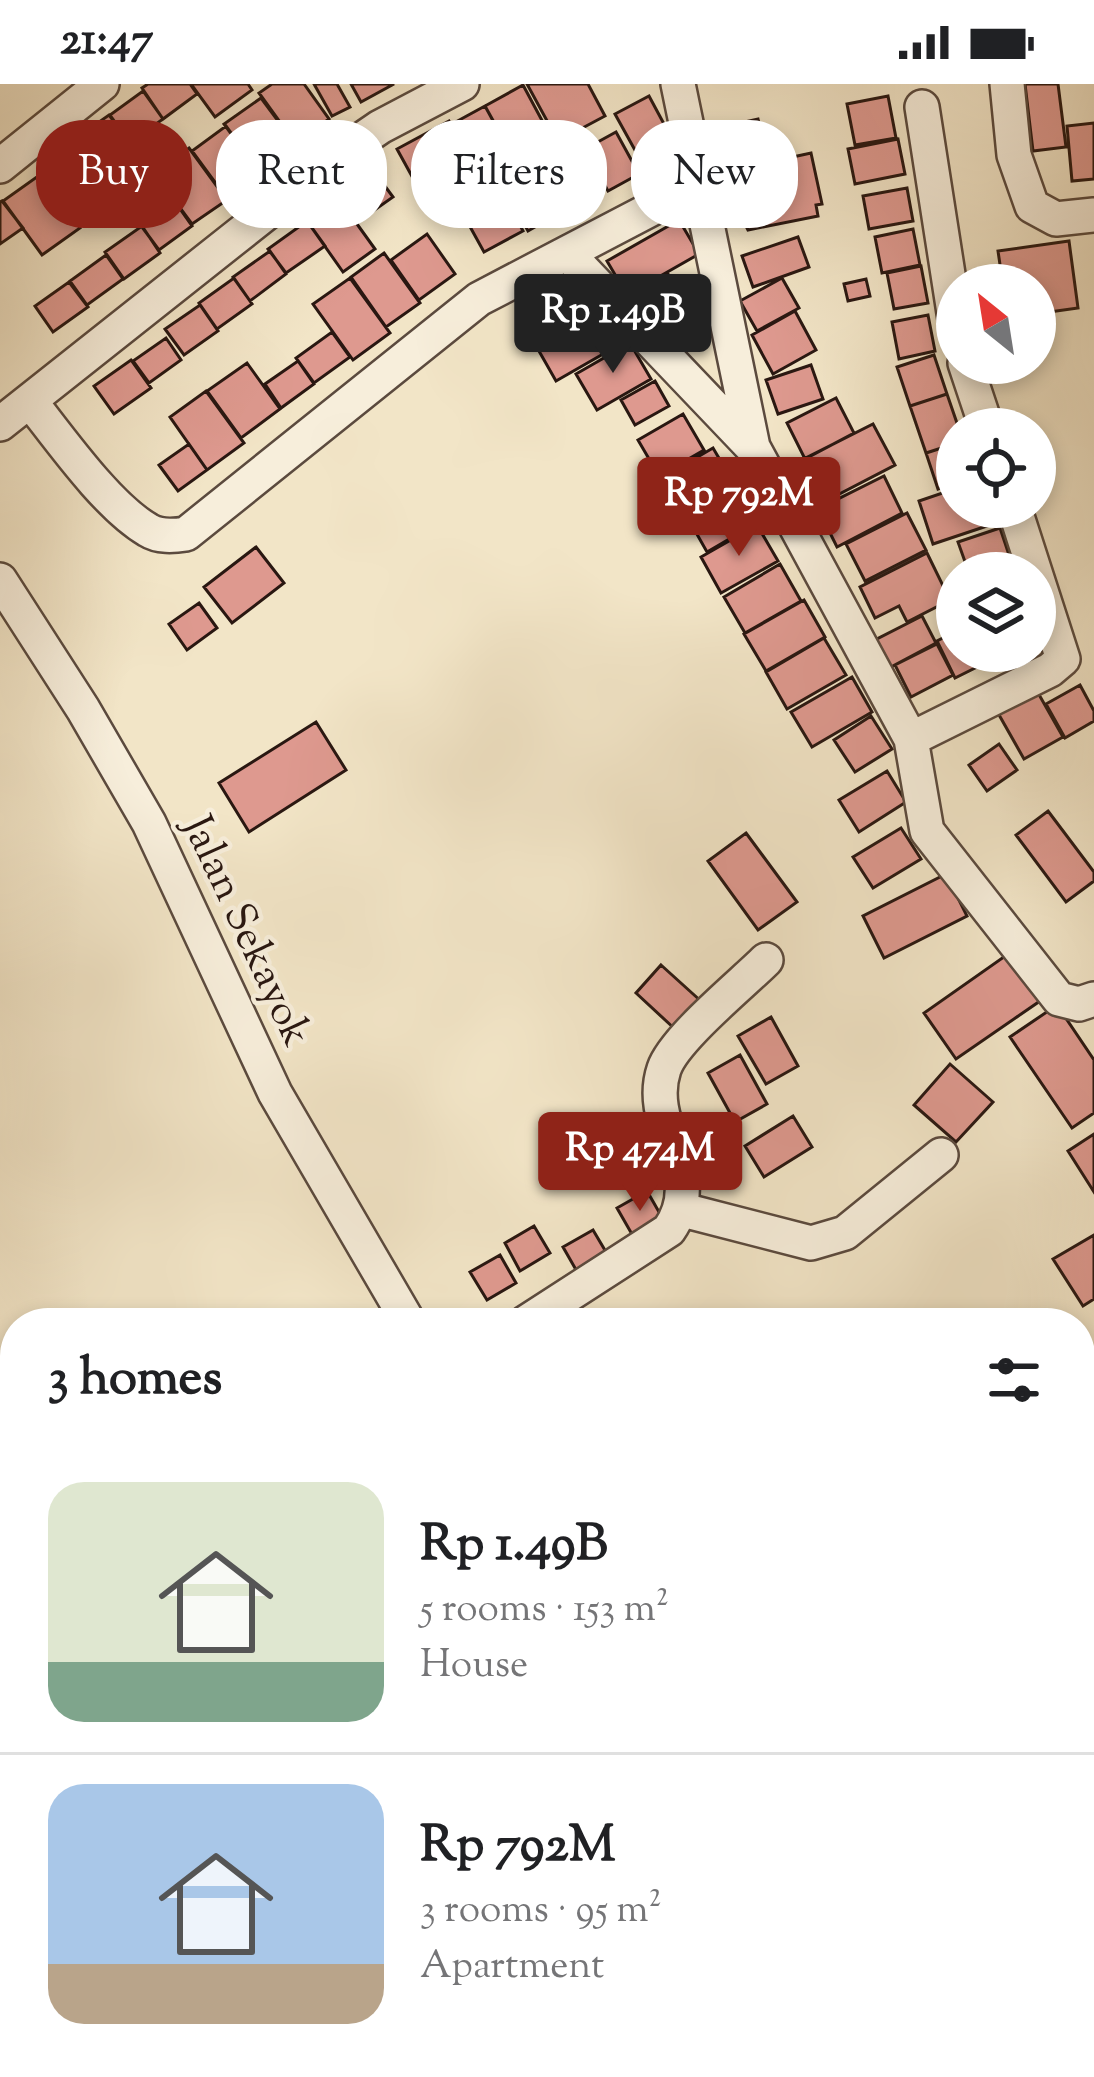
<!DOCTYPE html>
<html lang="en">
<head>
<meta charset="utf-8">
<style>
  body { margin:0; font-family:"Sorts Mill Goudy",serif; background:#f2f2f2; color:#202124; height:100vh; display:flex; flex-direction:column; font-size:45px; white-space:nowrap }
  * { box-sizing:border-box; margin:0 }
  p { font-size:39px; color:#757577 }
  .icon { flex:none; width:66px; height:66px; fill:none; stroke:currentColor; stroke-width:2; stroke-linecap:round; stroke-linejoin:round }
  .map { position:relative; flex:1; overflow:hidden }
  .side { position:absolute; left:0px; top:1224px; width:1095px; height:771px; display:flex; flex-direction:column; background:#fff; border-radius:48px 48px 0 0; box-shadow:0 6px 18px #0003 }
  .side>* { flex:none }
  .guide { position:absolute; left:36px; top:36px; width:1023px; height:108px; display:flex; gap:24px }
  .needle { width:78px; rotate:330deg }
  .tools { position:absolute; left:936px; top:180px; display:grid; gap:24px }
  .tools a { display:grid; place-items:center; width:120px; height:120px; border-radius:50%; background:#fff; box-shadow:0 6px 18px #0003; font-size:60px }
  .price { position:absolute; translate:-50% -102px; padding:0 27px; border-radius:12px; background:#8f2418; color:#fff; font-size:39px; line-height:78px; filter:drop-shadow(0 3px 6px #0008) }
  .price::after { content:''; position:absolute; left:50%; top:72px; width:36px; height:27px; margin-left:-18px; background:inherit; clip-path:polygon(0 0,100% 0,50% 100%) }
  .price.on { background:#222; color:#fff }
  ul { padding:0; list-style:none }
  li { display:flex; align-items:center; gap:36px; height:300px; padding:0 48px }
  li+li { border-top:3px solid #e0e0e0 }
  li span { display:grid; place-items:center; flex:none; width:336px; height:240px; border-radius:36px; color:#555 }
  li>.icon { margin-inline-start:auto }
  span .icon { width:144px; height:144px; fill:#fffc; stroke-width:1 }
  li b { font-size:51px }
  h2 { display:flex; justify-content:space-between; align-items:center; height:144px; padding:0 48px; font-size:51px }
  .chip { padding:0 42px; border-radius:48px; background:#fff; box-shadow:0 6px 18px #0003; font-size:42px; line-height:108px }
  .chip.on { background:#8f2418; color:#fff }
  .status { display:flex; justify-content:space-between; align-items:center; height:84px; padding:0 60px; background:#fff; direction:ltr }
  .status svg { height:33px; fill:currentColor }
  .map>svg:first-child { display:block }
  .building { fill:#de998f; stroke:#291711; stroke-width:3 }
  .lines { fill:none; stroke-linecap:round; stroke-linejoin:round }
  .minor-casing { stroke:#5b4a3e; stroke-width:38 }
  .highway-casing { stroke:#291711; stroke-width:56 }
  .minor { stroke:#f7eedb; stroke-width:33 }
  .highway { stroke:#e9c284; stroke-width:51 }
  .labels { text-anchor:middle; stroke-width:9; stroke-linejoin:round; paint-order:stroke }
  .street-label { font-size:42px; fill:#291711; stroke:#f7eedb }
</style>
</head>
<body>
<div class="status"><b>21:47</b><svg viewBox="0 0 49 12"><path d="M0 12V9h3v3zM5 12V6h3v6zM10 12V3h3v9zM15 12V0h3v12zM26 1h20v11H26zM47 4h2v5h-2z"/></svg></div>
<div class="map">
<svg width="1094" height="1993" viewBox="0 0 1094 1993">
  <rect width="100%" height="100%" fill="#f2e5c7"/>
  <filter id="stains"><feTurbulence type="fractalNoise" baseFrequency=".00167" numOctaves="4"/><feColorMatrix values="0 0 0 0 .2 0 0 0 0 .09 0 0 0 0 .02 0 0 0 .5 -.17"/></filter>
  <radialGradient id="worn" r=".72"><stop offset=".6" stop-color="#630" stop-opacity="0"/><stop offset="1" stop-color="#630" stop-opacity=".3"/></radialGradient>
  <path class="building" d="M 148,0 L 190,0 L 197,10 L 163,35 L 142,4 Z
    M 191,0 L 248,0 L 252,6 L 215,33 Z
    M 272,0 L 304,0 L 329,35 L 295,59 L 259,9 Z
    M 314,0 L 337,0 L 350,23 L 332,32 Z
    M 351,0 L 394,0 L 361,18 Z
    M 527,0 L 588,0 L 605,32 L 558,57 Z
    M 1025,0 L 1058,0 L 1066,63 L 1033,67 Z
    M 523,1 L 553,57 L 515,77 L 485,22 Z
    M 143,7 L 163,35 L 130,59 L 110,31 Z
    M 649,12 L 679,68 L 646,86 L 615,30 Z
    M 888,12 L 896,54 L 855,61 L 847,20 Z
    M 261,14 L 299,65 L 262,92 L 224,40 Z
    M 485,22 L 511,69 L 477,87 L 452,40 Z
    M 109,31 L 129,59 L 92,85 L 72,57 Z
    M 758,35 L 768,77 L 728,87 L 718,44 Z
    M 449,37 L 482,99 L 431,127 L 397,65 Z
    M 1094,39 L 1094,95 L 1072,97 L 1067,42 Z
    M 226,42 L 262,92 L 228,116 L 192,67 Z
    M 616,48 L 639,90 L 608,107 L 585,65 Z
    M 898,55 L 905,90 L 855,100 L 848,65 Z
    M 75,62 L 93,87 L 57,112 L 40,88 Z
    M 189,64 L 227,116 L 192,140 L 154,89 Z
    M 574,64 L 600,111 L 569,128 L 543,82 Z
    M 811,69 L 822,120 L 816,121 L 818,132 L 748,146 L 739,128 L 730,130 L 725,104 L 732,103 L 728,87 Z
    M 538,85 L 561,128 L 528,147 L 504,103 Z
    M 41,90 L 80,144 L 42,171 L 3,117 Z
    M 376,90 L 393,113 L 359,137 L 342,114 Z
    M 907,104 L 913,137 L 869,145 L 863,112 Z
    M 503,108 L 523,147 L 484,168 L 463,130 Z
    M 173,115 L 192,142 L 159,166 L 139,139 Z
    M 339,115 L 375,165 L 343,188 L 307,137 Z
    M 2,117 L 23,144 L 0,160 L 0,118 Z
    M 679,136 L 699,170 L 627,211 L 607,177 Z
    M 307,137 L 325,162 L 286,189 L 268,165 Z
    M 142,142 L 160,169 L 124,195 L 105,168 Z
    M 913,145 L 920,181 L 882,189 L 875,153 Z
    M 427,150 L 455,190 L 419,216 L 391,176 Z
    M 798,153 L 809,183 L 753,203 L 742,172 Z
    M 1069,157 L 1078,224 L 1035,230 L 1035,201 L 1003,201 L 998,167 Z
    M 270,167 L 286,190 L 250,217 L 233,193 Z
    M 384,169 L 420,219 L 386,243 L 351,193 Z
    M 106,171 L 123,195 L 87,221 L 70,197 Z
    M 921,182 L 928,219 L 894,225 L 887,189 Z
    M 668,190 L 686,220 L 652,239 L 635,209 Z
    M 566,193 L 587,228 L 544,252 L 524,217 Z
    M 234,194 L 252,220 L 217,245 L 199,219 Z
    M 350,194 L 390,249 L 353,276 L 313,220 Z
    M 782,194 L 799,224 L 757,247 L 740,217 Z
    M 866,195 L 870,212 L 848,217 L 844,200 Z
    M 69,198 L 88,223 L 53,248 L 35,222 Z
    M 200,221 L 218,247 L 184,271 L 165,245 Z
    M 595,225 L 617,262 L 556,297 L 535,260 Z
    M 795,227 L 816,266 L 773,290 L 752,251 Z
    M 928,231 L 935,267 L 899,275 L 892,238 Z
    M 332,248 L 350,273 L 314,299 L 296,274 Z
    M 166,254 L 181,276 L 149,299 L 133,277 Z
    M 630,259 L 651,295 L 597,326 L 576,290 Z
    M 934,271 L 947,310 L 910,322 L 897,283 Z
    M 131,276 L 151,304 L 114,330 L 94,302 Z
    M 298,277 L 314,300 L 281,324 L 265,300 Z
    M 247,279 L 280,325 L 241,354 L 207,307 Z
    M 811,281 L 823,315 L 778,330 L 766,296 Z
    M 655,297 L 669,322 L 635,341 L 621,316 Z
    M 206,307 L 244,359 L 207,386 L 170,333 Z
    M 947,310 L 959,345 L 957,359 L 926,369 L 910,322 Z
    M 836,314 L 854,349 L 805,375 L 787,339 Z
    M 683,330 L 704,366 L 659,392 L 638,356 Z
    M 873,340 L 895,381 L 820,420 L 798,378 Z
    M 957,359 L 957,398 L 938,405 L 926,369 Z
    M 189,360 L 207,386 L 178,407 L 159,381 Z
    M 713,364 L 733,398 L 696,419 L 677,385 Z
    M 884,392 L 902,429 L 837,463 L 818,425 Z
    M 738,399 L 760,437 L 707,468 L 685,429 Z
    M 957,404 L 957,423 L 987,423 L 993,440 L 933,460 L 919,417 Z
    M 907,429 L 926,466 L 865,497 L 846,460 Z
    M 757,441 L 778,477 L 721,509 L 701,473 Z
    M 1000,444 L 1011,477 L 969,489 L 958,458 Z
    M 256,463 L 284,499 L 232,539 L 204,503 Z
    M 927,469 L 950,516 L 907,538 L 899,522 L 875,534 L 860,503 Z
    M 780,480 L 801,517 L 745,549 L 724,513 Z
    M 804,516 L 825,553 L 766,587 L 744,550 Z
    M 199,519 L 217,544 L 187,566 L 169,540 Z
    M 922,532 L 936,559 L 889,584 L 875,556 Z
    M 957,547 L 957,567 L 990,567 L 993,575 L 955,594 L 937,557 Z
    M 824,554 L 846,591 L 787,625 L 766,588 Z
    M 937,560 L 953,591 L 911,613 L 895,581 Z
    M 852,593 L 872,628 L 812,663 L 791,628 Z
    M 1033,600 L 1063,653 L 1024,675 L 994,622 Z
    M 1080,601 L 1094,627 L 1094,637 L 1065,654 L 1046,620 Z
    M 871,632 L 892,665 L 855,688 L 834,656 Z
    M 316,638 L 346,686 L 249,748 L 219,699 Z
    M 999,660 L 1017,686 L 987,707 L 969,681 Z
    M 887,687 L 906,718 L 859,748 L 839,716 Z
    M 1048,727 L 1094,788 L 1094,797 L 1066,818 L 1016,751 Z
    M 901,744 L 921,775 L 873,804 L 853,773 Z
    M 746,749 L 797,818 L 758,846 L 708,777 Z
    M 946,790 L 967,832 L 884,874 L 863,832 Z
    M 1008,870 L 1040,917 L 956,975 L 924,929 Z
    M 661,881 L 703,919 L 677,947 L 636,909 Z
    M 1057,921 L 1094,976 L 1094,1029 L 1072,1044 L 1010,953 Z
    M 771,933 L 798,982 L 766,1000 L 738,952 Z
    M 740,971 L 767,1020 L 735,1038 L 708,989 Z
    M 950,980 L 993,1018 L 956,1058 L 914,1021 Z
    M 793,1032 L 812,1063 L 764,1093 L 745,1062 Z
    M 1094,1050 L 1094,1108 L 1068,1067 Z
    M 623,1058 L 639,1086 L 610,1103 L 594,1075 Z
    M 647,1107 L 663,1135 L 633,1152 L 617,1124 Z
    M 534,1142 L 550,1169 L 520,1187 L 505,1159 Z
    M 593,1146 L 609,1173 L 579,1191 L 563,1163 Z
    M 1094,1151 L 1094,1215 L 1083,1222 L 1053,1175 Z
    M 500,1171 L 516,1199 L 487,1216 L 470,1188 Z
    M 1087,1460 L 1094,1467 L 1094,1498 L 1080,1512 L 1080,1467 Z
    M 1080,1712 L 1094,1724 L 1094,1764 L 1080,1751 Z
    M 705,1980 L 724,1980 L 731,1993 L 695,1993 L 692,1987 Z
    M 830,1980 L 862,1980 L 869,1987 L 863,1993 L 827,1993 L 822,1989 Z"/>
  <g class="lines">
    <g class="minor-casing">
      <path id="minor" d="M 678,0 L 753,363 L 911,655 L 927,747 L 1059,915 L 1079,920 L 1094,915
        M 1007,0 L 1014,71 L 1032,122 L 1056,135 L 1094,131
        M 922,23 L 957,248
        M 0,82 L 102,0
        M 567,169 L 751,362
        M 965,279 L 987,345
        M 30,317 C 60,355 107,422 148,446 C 159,453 173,452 186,450 L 479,215 L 699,100
        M 0,340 L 342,69 L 380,43 L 462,0
        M 0,496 L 83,625 L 149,739 L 275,1009 L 409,1239
        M 911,655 L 1050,586 L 1063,575 L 1014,423
        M 683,1126 L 811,1159 L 845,1149 L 941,1071
        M 525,1239 L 669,1146 C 709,1089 644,1044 664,985 C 674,955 742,900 766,876
        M 915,1980 L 928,1993"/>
    </g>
    <g class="highway-casing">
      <path id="highway" d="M 1080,1954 L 1094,1930"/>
    </g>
    <use href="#minor" class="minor"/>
    <use href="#highway" class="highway"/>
  </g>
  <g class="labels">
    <g class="street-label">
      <text transform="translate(249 846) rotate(65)" y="15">Jalan Sekayok</text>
    </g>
  </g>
  <rect width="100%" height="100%" filter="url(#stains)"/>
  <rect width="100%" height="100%" fill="url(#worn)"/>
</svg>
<div class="tools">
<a><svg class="needle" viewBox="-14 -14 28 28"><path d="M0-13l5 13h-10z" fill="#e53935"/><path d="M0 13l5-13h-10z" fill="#757577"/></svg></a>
<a><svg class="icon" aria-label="locate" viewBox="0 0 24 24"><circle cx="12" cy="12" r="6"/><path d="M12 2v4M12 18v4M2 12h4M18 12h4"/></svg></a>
<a><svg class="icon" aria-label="layers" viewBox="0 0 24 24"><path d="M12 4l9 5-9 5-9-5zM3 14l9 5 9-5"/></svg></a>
</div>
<b class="price on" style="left:613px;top:292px">Rp 1.49B</b>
<b class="price" style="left:739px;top:475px">Rp 792M</b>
<b class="price" style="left:640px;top:1130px">Rp 474M</b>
<div class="guide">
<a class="chip on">Buy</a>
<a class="chip">Rent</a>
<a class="chip">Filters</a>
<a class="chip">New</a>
</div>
<section class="side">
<h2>3 homes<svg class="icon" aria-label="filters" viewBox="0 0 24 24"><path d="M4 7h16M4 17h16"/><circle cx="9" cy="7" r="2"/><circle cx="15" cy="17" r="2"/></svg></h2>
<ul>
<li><span style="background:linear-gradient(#dfe7d0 75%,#7fa58c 0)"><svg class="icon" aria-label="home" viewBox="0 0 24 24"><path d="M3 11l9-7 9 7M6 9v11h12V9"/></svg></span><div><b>Rp 1.49B</b><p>5 rooms · 153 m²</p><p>House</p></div></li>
<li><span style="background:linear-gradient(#a9c7e8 75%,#b9a48a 0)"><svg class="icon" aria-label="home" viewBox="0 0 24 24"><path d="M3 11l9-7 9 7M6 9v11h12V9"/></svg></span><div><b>Rp 792M</b><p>3 rooms · 95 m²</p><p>Apartment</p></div></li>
</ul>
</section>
</div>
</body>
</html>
